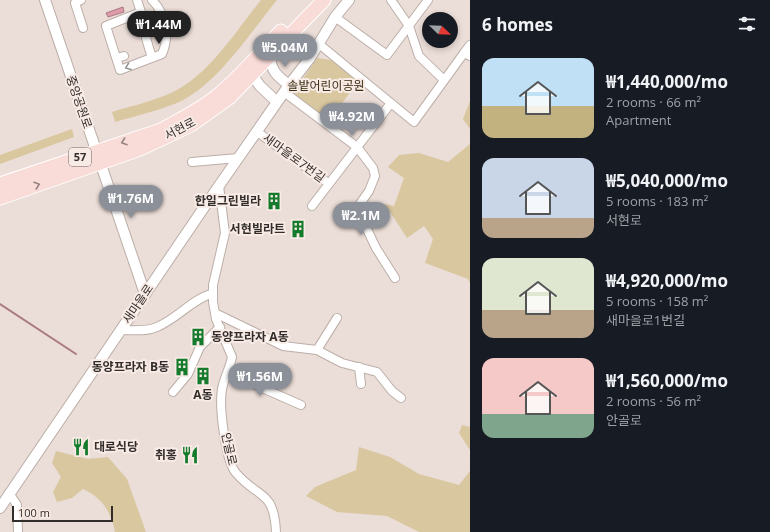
<!DOCTYPE html>
<html lang="en">
<head>
<meta charset="utf-8">
<style>
  body { margin:0; font-family:"Open Sans","Noto Sans KR",sans-serif; background:#242831; color:#f1f3f6; height:100vh; display:flex; flex-direction:column; font-size:15px; white-space:nowrap }
  * { box-sizing:border-box; margin:0 }
  p { font-size:13px; color:#9ea1a6 }
  .icon { flex:none; width:22px; height:22px; fill:none; stroke:currentColor; stroke-width:2; stroke-linecap:round; stroke-linejoin:round }
  .map { position:relative; flex:1; overflow:hidden }
  .side { display:flex; flex-direction:column; background:#171b24; width:300px }
  .side>* { flex:none }
  .needle { width:26px; rotate:113deg }
  .fabs { position:absolute; left:422px; top:12px; display:grid; gap:8px }
  .fabs a { display:grid; place-items:center; width:36px; height:36px; border-radius:50%; background:#171b24; box-shadow:0 2px 6px #0003; font-size:20px }
  .scale { position:absolute; left:12px; bottom:10px; width:101px; box-sizing:border-box; padding-left:4px; border:2px solid #322d2b; border-top:0; font-size:11px; line-height:14px; white-space:nowrap; color:#322d2b; -webkit-text-stroke:3px #f8eae4; paint-order:stroke }
  .price { position:absolute; translate:-50% -34px; padding:0 9px; border-radius:14px; background:#8c9099; color:#fff; font-size:13px; line-height:26px; filter:drop-shadow(0 1px 2px #0008) }
  .price::after { content:''; position:absolute; left:50%; top:24px; width:12px; height:9px; margin-left:-6px; background:inherit; clip-path:polygon(0 0,100% 0,50% 100%) }
  .price.on { background:#222; color:#fff }
  ul { padding:0; list-style:none }
  li { display:flex; align-items:center; gap:12px; height:100px; padding:0 12px }
  li span { display:grid; place-items:center; flex:none; width:112px; height:80px; border-radius:12px; color:#555 }
  li>.icon { margin-inline-start:auto }
  span .icon { width:48px; height:48px; fill:#fffc; stroke-width:1 }
  li b { font-size:17px }
  h2 { display:flex; justify-content:space-between; align-items:center; height:48px; padding:0 12px; font-size:17px }
  main { display:flex; flex:1; min-height:0 }
  .map>svg:first-child { display:block }
  .green { fill:#d9c7a0 }
  .water { fill:#dd9baa; stroke:#aa7a84 }
  .lines { fill:none; stroke-linecap:round; stroke-linejoin:round }
  .stream { stroke:#aa7a84; stroke-width:2 }
  .minor-casing { stroke:#bcaea8; stroke-width:10 }
  .tertiary-casing { stroke:#bcaea8; stroke-width:12 }
  .primary-casing { stroke:#fff; stroke-width:15 }
  .minor { stroke:#fff; stroke-width:8 }
  .tertiary { stroke:#fff; stroke-width:10 }
  .primary { stroke:#f9dbd8; stroke-width:13 }
  .oneway { stroke:#989695 }
  .oneway2 { stroke:#968482 }
  .labels { text-anchor:middle; stroke-width:4; stroke-linejoin:round; paint-order:stroke }
  .shield { fill:#f8eae4; stroke:#6d6662; stroke-width:1 }
  .shield-label { font-size:11px; font-weight:bold; fill:#322d2b }
  .park-label { font-size:12px; fill:#392d12; stroke:#f8eae4 }
  .street-label { font-size:12px; fill:#322d2b; stroke:#f8eae4 }
  .poi-label { font-size:12px; font-weight:bold; fill:#322d2b; stroke:#f8eae4; text-anchor:end }
</style>
</head>
<body>
<main>
<div class="map">
<svg width="470" height="532" viewBox="0 0 470 532">
  <rect width="100%" height="100%" fill="#ebddd7"/>
  <path class="green" d="M 261,0 L 277,0 C 250,33 216,86 177,103 C 157,111 135,116 115,122 L 112,112 C 131,106 154,101 173,92 C 209,75 236,31 261,0 Z
    M 317,58 L 331,60 L 359,80 L 329,121 L 294,97 L 294,92 Z
    M 470,101 L 470,129 L 463,119 Z
    M 72,129 L 74,137 L 0,164 L 0,155 Z
    M 470,144 L 470,283 L 468,279 L 425,263 L 433,239 L 424,226 L 407,238 L 385,204 L 394,206 L 404,178 L 388,167 L 399,155 L 419,153 L 448,162 Z
    M 462,425 L 470,427 L 470,450 L 459,433 Z
    M 359,447 L 390,457 L 419,474 L 459,485 L 470,471 L 470,532 L 419,532 L 387,516 L 337,512 L 306,496 L 315,487 L 356,470 Z
    M 56,451 L 88,459 L 108,457 L 127,479 L 146,532 L 115,532 C 111,511 102,498 83,489 L 72,498 L 57,502 L 53,492 L 61,477 L 52,463 Z"/>
  <path class="water" d="M 123,7 L 124,12 L 108,17 L 106,13 Z"/>
  <g class="lines">
    <path class="stream" d="M 0,304 L 76,354"/>
    <g class="minor-casing">
      <path id="minor" d="M 81,0 L 75,3 L 83,28
        M 137,0 L 141,12 L 106,26 L 120,70 L 162,54 C 170,36 166,14 152,0
        M 391,0 L 409,26 L 419,56 L 444,80
        M 335,17 L 387,55 L 428,0
        M 146,38 L 152,58
        M 319,44 L 414,122 L 464,53 L 470,56
        M 464,53 L 470,45
        M 117,58 L 124,56
        M 284,92 L 357,147 L 373,168 L 375,176 L 369,191 L 357,208 L 376,248 L 395,278
        M 256,131 L 328,183
        M 192,162 L 238,158
        M 219,186 L 225,233 L 213,285 L 213,302 L 216,319 L 232,357 C 230,368 224,378 222,389 C 219,406 225,460 236,473 C 258,499 274,489 276,532
        M 312,206 L 391,103
        M 215,313 L 283,346 L 317,350 L 342,363 L 377,372 L 392,391 L 401,398
        M 120,330 C 132,330 146,332 157,327 C 178,318 191,300 213,293
        M 317,350 L 337,318
        M 359,367 L 361,384
        M 228,373 L 301,405
        M 173,392 L 188,374 L 200,347 L 220,327
        M 9,493 L 17,505 L 18,532"/>
    </g>
    <g class="tertiary-casing">
      <path id="tertiary" d="M 45,0 L 145,294
        M 270,56 C 271,71 277,76 289,85
        M 248,69 L 260,86 L 277,102
        M 0,508 L 207,203 L 289,85 L 310,58 L 335,17 L 349,0"/>
    </g>
    <g class="primary-casing">
      <path id="primary" d="M 0,184 L 161,130 C 181,119 201,109 218,95 C 241,76 260,53 281,31
        M 0,198 L 140,149 L 191,125 L 229,98 L 324,0"/>
    </g>
    <use href="#minor" class="minor"/>
    <use href="#tertiary" class="tertiary"/>
    <use href="#primary" class="primary"/>
  </g>
  <defs><path id="oneway-chevron" d="M-2-3.5L2.5 0L-2 3.5" fill="none" stroke-width="1.6" stroke-linecap="round" stroke-linejoin="round"/></defs>
  <use class="oneway" href="#oneway-chevron" transform="translate(128 67) rotate(159)"/>
  <g class="oneway2">
    <use href="#oneway-chevron" transform="translate(124 142) rotate(161)"/>
    <use href="#oneway-chevron" transform="translate(37 185) rotate(-19)"/>
  </g>
  <defs>
    <g id="building-bare" transform="scale(1.38)"><path d="M-4-6H4V6H1V3H-1V6H-4ZM-2.5-4.3h1.7v1.8h-1.7ZM.8-4.3h1.7v1.8H.8ZM-2.5-1h1.7V.8h-1.7ZM.8-1h1.7V.8H.8Z" fill="#147a2c" stroke="#f8eae4" stroke-width="2.5" paint-order="stroke"/></g>
    <g id="restaurant-bare" transform="scale(1.38)"><path d="M-5-6h1v4h1v-4h1v4h1v-4h1v5L-1.5 .5V6h-2V.5L-5-1ZM5-6V6H3V1.5H1.5Q1.5-4 5-6Z" fill="#147a2c" stroke="#f8eae4" stroke-width="2.5" paint-order="stroke"/></g>
  </defs>
  <g fill-rule="evenodd">
    <use href="#building-bare" x="274" y="201"/>
    <use href="#building-bare" x="298" y="229"/>
    <use href="#building-bare" x="198" y="337"/>
    <use href="#building-bare" x="182" y="367"/>
    <use href="#building-bare" x="203" y="376"/>
    <use href="#restaurant-bare" x="81" y="447"/>
    <use href="#restaurant-bare" x="190" y="455"/>
  </g>
  <g class="labels">
    <rect class="shield" x="69" y="148" width="22" height="18" rx="3"/>
    <g class="shield-label">
      <text x="80" y="161">57</text>
    </g>
    <g class="park-label">
      <text x="326" y="90">솔밭어린이공원</text>
    </g>
    <g class="street-label">
      <text transform="translate(79 102) rotate(71)" y="4">중앙공원로</text>
      <text transform="translate(180 129) rotate(-28)" y="4">서현로</text>
      <text transform="translate(294 158) rotate(36)" y="4">새마을로7번길</text>
      <text transform="translate(138 304) rotate(-56)" y="4">새마을로</text>
      <text transform="translate(229 449) rotate(77)" y="4">안골로</text>
    </g>
    <g class="poi-label">
      <text x="261" y="205">한일그린빌라</text>
      <text x="285" y="233">서현빌라트</text>
      <text x="211" y="341" text-anchor="start">동양프라자 A동</text>
      <text x="169" y="371">동양프라자 B동</text>
      <text x="203" y="399" text-anchor="middle">A동</text>
      <text x="94" y="451" text-anchor="start">대로식당</text>
      <text x="177" y="459">취홍</text>
    </g>
  </g>
</svg>
<div class="fabs">
<a><svg class="needle" viewBox="-14 -14 28 28"><path d="M0-13l5 13h-10z" fill="#e53935"/><path d="M0 13l5-13h-10z" fill="#9ea1a6"/></svg></a>
</div>
<div class="scale">100 m</div>
<b class="price on" style="left:159px;top:45px">₩1.44M</b>
<b class="price" style="left:285px;top:68px">₩5.04M</b>
<b class="price" style="left:352px;top:137px">₩4.92M</b>
<b class="price" style="left:131px;top:219px">₩1.76M</b>
<b class="price" style="left:361px;top:236px">₩2.1M</b>
<b class="price" style="left:260px;top:397px">₩1.56M</b>
</div>
<section class="side">
<h2>6 homes<svg class="icon" aria-label="filters" viewBox="0 0 24 24"><path d="M4 7h16M4 17h16"/><circle cx="9" cy="7" r="2"/><circle cx="15" cy="17" r="2"/></svg></h2>
<ul>
<li><span style="background:linear-gradient(#bfe0f5 60%,#c2b280 0)"><svg class="icon" aria-label="home" viewBox="0 0 24 24"><path d="M3 11l9-7 9 7M6 9v11h12V9"/></svg></span><div><b>₩1,440,000/mo</b><p>2 rooms · 66 m²</p><p>Apartment</p></div></li>
<li><span style="background:linear-gradient(#c9d6e8 75%,#b9a48a 0)"><svg class="icon" aria-label="home" viewBox="0 0 24 24"><path d="M3 11l9-7 9 7M6 9v11h12V9"/></svg></span><div><b>₩5,040,000/mo</b><p>5 rooms · 183 m²</p><p>서현로</p></div></li>
<li><span style="background:linear-gradient(#dfe7d0 65%,#b9a48a 0)"><svg class="icon" aria-label="home" viewBox="0 0 24 24"><path d="M3 11l9-7 9 7M6 9v11h12V9"/></svg></span><div><b>₩4,920,000/mo</b><p>5 rooms · 158 m²</p><p>새마을로1번길</p></div></li>
<li><span style="background:linear-gradient(#f6c9c9 70%,#7fa58c 0)"><svg class="icon" aria-label="home" viewBox="0 0 24 24"><path d="M3 11l9-7 9 7M6 9v11h12V9"/></svg></span><div><b>₩1,560,000/mo</b><p>2 rooms · 56 m²</p><p>안골로</p></div></li>
</ul>
</section>
</main>
</body>
</html>
